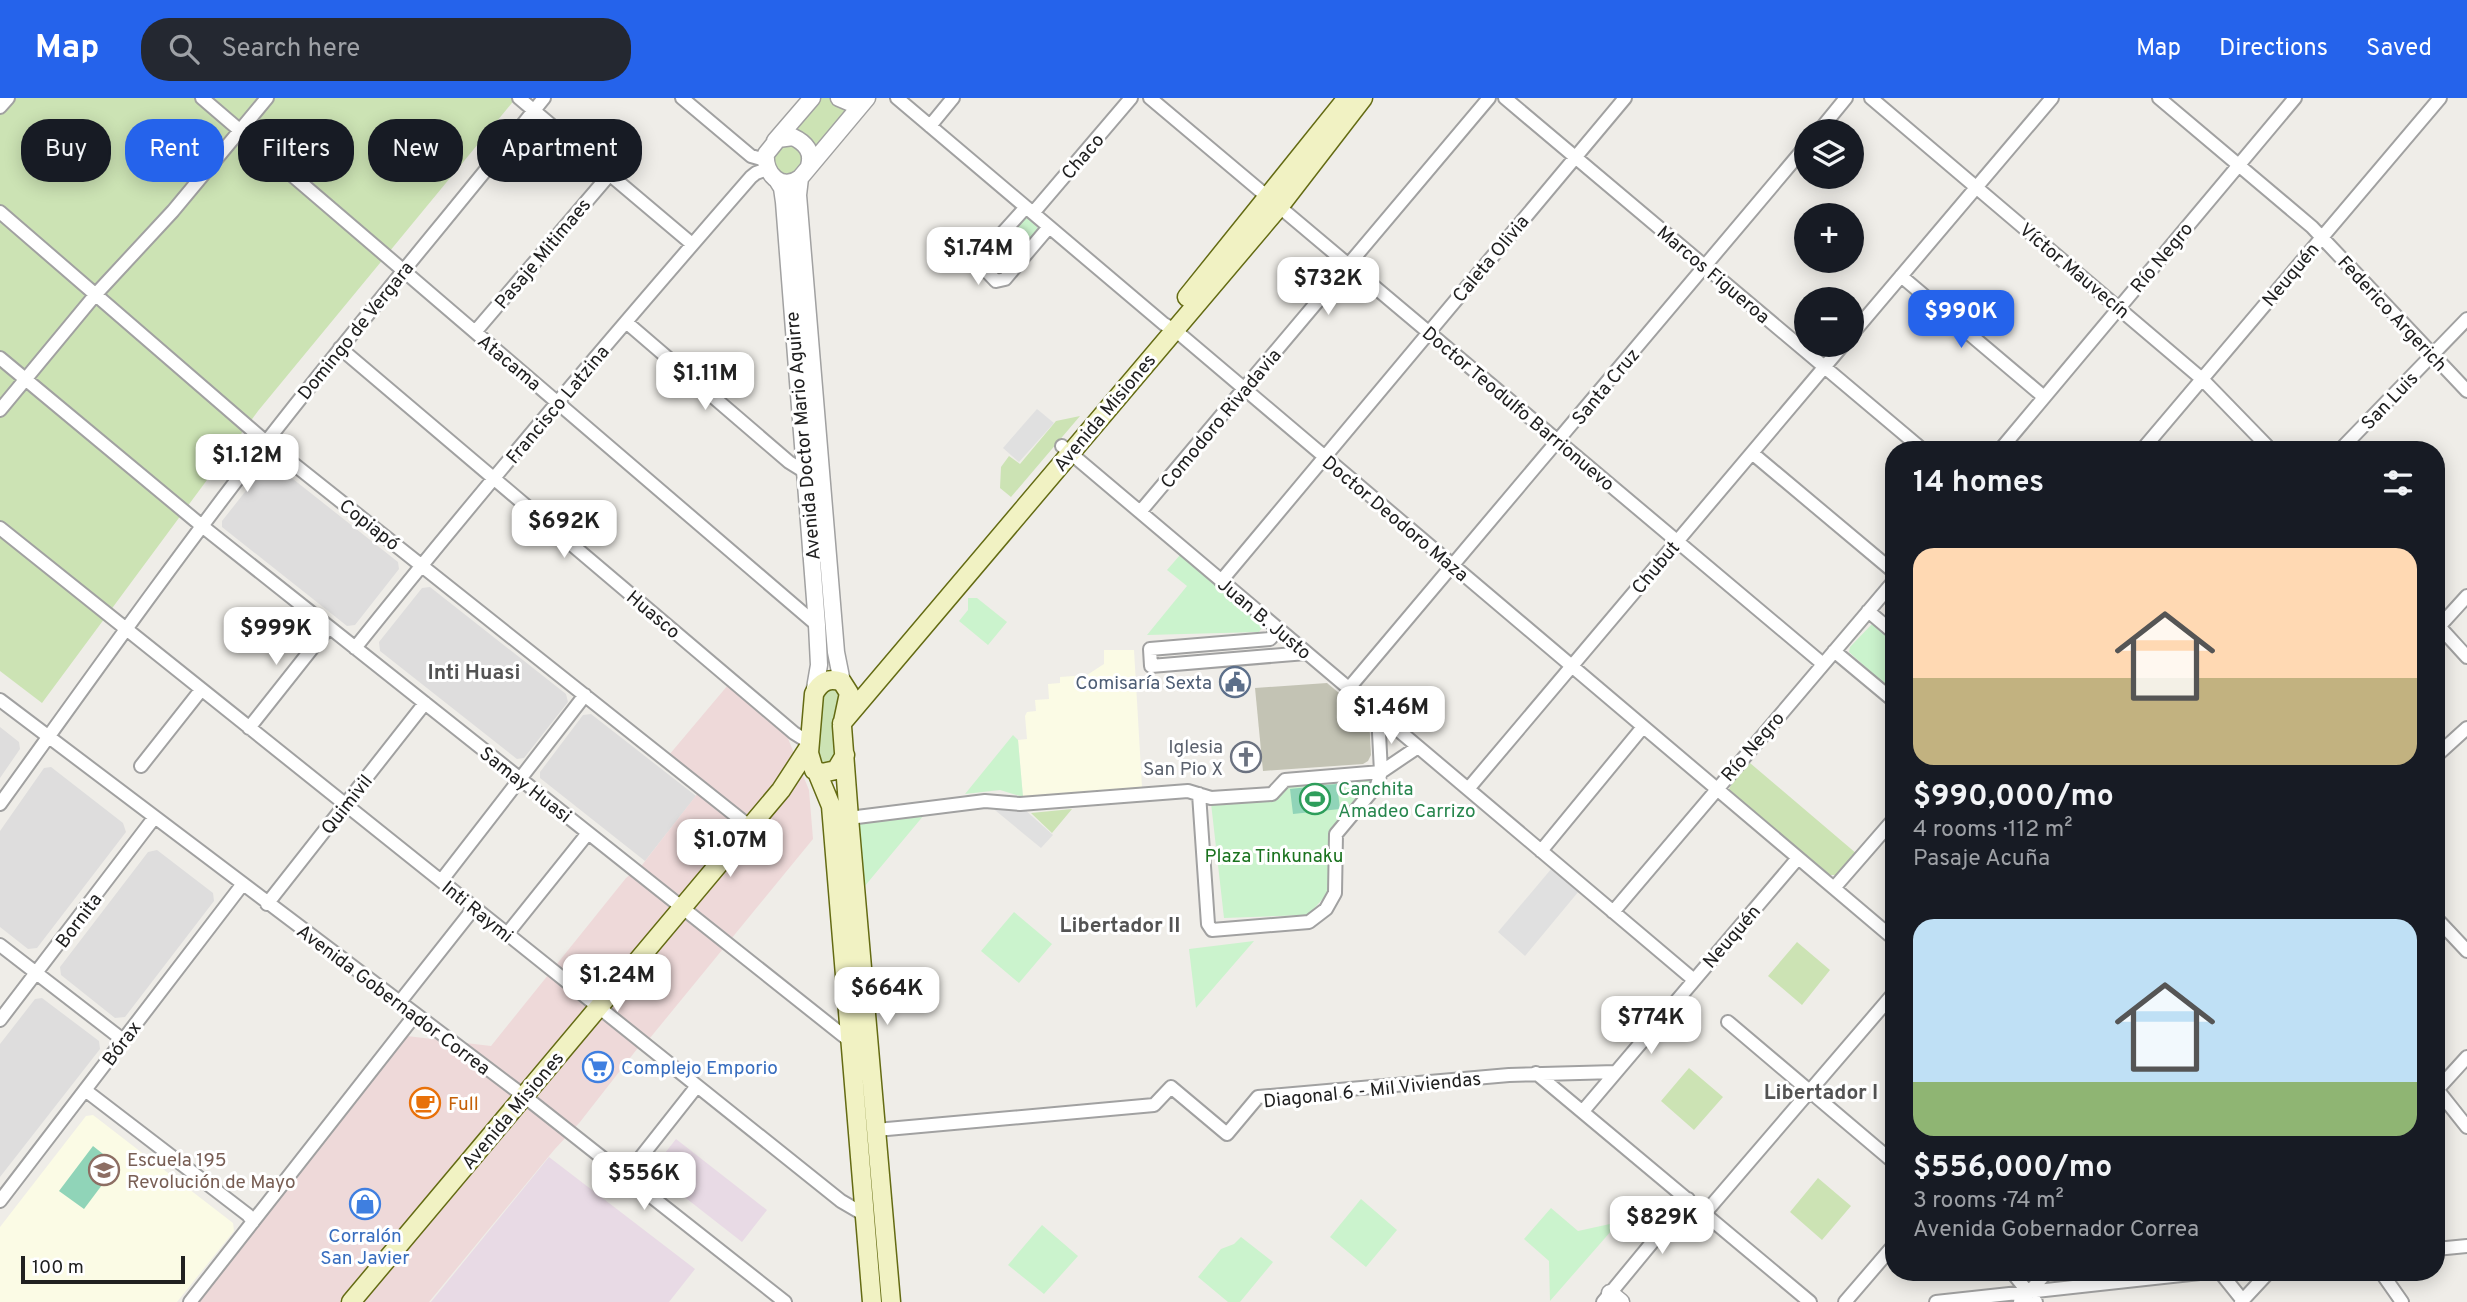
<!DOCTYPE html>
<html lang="en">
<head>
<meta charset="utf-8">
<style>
  body { margin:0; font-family:Overpass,sans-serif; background:#242831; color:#f1f3f6; height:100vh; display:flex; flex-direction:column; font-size:26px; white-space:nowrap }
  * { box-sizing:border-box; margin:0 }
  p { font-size:23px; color:#9ea1a6 }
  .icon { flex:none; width:38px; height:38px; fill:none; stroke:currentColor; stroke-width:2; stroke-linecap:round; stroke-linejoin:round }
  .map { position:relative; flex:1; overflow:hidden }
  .side { position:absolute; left:1885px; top:343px; width:560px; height:840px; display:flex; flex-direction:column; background:#171b24; border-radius:28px; box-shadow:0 4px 18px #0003 }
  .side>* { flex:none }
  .guide { position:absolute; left:21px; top:21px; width:665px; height:63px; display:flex; gap:14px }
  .tools { position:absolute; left:1794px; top:21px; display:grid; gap:14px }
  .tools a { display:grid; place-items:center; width:70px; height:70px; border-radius:50%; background:#171b24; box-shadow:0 4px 18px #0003; font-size:35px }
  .scale { position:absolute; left:21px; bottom:18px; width:164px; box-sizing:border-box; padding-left:7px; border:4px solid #202020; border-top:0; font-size:19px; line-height:24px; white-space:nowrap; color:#202020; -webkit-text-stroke:5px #fff; paint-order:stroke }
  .price { position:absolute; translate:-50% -60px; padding:0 16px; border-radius:14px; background:#fff; color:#222; font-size:23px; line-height:46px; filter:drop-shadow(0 2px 4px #0008) }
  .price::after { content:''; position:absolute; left:50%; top:42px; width:21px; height:16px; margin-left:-10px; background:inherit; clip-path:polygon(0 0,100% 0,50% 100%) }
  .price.current { background:#2563eb; color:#fff }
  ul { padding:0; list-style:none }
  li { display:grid; align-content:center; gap:14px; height:371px; padding:0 28px }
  li span { display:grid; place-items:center; height:217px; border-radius:21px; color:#555 }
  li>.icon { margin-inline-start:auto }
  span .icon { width:126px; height:126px; fill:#fffc; stroke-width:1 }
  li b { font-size:30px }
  h2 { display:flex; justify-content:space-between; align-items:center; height:84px; padding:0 28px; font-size:30px }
  .tag { padding:0 24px; border-radius:28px; background:#171b24; box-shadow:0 4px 18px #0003; font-size:24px; line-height:63px }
  .tag.current { background:#2563eb; color:#fff }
  header { display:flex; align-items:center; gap:42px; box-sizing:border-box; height:98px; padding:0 35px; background:#2563eb; color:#fff }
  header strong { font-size:33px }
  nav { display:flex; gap:38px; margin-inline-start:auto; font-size:24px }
  .search { width:490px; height:63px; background:#242831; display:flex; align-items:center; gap:18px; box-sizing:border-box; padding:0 24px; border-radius:28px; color:#9ea1a6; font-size:26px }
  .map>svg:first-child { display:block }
  .residential { fill:#dedddd }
  .commercial { fill:#eed9d9 }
  .industrial { fill:#e8dae5 }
  .education { fill:#fbfbe5 }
  .construction { fill:#c3c3b4 }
  .grass { fill:#cce3b4 }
  .park { fill:#cbf3cd }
  .pitch { fill:#90d4b8 }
  .parking { fill:#e0e0e0 }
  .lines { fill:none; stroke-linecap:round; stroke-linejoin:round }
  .minor-casing { stroke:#a1a1a1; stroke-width:16 }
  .tertiary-casing { stroke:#a1a1a1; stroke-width:19 }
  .secondary-casing { stroke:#646b13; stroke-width:21 }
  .minor { stroke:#fff; stroke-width:12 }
  .tertiary { stroke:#fff; stroke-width:16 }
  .secondary { stroke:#f1f2c3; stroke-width:18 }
  .labels { text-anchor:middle; stroke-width:6; stroke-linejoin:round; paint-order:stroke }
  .street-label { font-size:19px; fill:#202020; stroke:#fff }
  .service-label { font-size:19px; fill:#4e5e75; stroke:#fff; text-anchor:end }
  .worship-label { font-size:19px; fill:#5b616d; stroke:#fff; text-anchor:end }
  .leisure-label { font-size:19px; fill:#27864d; stroke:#fff; text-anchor:start }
  .park-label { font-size:19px; fill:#1a721e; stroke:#fff }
  .shop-label { font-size:19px; fill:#366cbe; stroke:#fff; text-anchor:start }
  .food-label { font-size:19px; fill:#c56008; stroke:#fff; text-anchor:start }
  .education-label { font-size:19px; fill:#785e54; stroke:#fff; text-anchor:start }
  .neighbourhood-label { font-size:21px; font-weight:bold; fill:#535353; stroke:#fff }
</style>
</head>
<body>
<header>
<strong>Map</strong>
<div class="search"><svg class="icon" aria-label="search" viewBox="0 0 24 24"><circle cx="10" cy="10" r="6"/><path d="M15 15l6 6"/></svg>Search here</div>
<nav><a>Map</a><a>Directions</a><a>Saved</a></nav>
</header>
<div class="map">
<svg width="2467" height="1204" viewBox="0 0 2467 1204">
  <rect width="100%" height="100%" fill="#efede8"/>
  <path class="residential" d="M 267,366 L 274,366 L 398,464 L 399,471 L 355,527 L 347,528 L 222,429 L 222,423 Z
    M 430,489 L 566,596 L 568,604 L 524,660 L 517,661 L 380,553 L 379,544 L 422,490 Z
    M 591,616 L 696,698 L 645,763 L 540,680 L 540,674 L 583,617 Z
    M 0,629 L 19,644 L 20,651 L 0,680 Z
    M 51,669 L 123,725 L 126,734 L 37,850 L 28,851 L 0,829 L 0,733 L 44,670 Z
    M 157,752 L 213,795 L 214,803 L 125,919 L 115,920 L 61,877 L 60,869 L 148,754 Z
    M 42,900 L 99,943 L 100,951 L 0,1079 L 0,946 L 35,901 Z"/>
  <path class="commercial" d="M 728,587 L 787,638 L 809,692 L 813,741 L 650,940 L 637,951 L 580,1024 L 554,1052 L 429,1204 L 198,1204 L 407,938 L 491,948 L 626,780 L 642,767 L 698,695 L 669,657 Z"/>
  <path class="industrial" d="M 676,1041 L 767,1112 L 742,1144 L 655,1076 L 654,1069 Z
    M 549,1059 L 695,1171 L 669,1204 L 431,1204 Z"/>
  <path class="education" d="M 1104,552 L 1134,552 L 1142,689 L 1023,699 L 1018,642 L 1027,641 L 1025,618 L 1027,614 L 1036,613 L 1035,602 L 1049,601 L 1048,586 L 1060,585 L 1060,579 L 1087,577 L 1104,566 Z
    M 93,1017 L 233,1125 L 234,1133 L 177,1204 L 0,1204 L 0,1129 L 86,1018 Z"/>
  <path class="construction" d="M 1327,585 L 1369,620 L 1371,657 L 1368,663 L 1363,666 L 1263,673 L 1255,590 Z"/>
  <path class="grass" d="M 0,0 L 516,0 L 258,313 L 42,605 L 0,573 Z
    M 818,0 L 832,0 L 853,9 L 816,52 L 790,32 Z
    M773 61a15 15 0 1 1 30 0a15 15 0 1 1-30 0Z
    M 1080,318 L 1011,399 L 1000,390 L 1001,369 L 1009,358 L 1020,366 L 1056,323 Z
    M 827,590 L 840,591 L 836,639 L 834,643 L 837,658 L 829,669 L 815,664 L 821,599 Z
    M 1750,665 L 1857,756 L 1839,777 L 1830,777 L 1732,695 L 1729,691 L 1731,687 Z
    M 1072,711 L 1052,735 L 1031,715 Z
    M 1797,844 L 1830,872 L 1802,907 L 1768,878 Z
    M 1689,970 L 1723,999 L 1694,1032 L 1661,1003 Z
    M 1818,1080 L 1851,1108 L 1822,1142 L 1790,1114 Z"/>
  <path class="park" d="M 1027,120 L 1037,129 L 1037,137 L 1003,176 L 996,176 L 986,166 L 985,160 L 1020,121 Z
    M 1180,457 L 1261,524 L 1262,530 L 1259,534 L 1147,537 L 1187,488 L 1167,472 Z
    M 968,500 L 977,500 L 1007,524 L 988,547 L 959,523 L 968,512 Z
    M 1872,526 L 1877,526 L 1893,540 L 1893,594 L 1849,554 L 1850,549 Z
    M 1013,637 L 1018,642 L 1023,699 L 1000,692 L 965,696 Z
    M 1370,680 L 1372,686 L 1331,736 L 1330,793 L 1308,817 L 1224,820 L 1211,705 L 1273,700 L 1290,687 Z
    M 924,717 L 864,789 L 857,729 L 863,724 Z
    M 1014,814 L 1052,846 L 1019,885 L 981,853 Z
    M 1254,843 L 1196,910 L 1189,851 Z
    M 1361,1101 L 1397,1132 L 1366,1169 L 1330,1139 Z
    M 1551,1110 L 1578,1133 L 1619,1124 L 1550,1203 L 1549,1163 L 1524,1141 Z
    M 1042,1127 L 1078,1158 L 1044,1196 L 1008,1167 Z
    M 1241,1139 L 1273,1164 L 1240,1204 L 1228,1204 L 1198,1179 L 1221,1151 L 1234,1146 Z"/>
  <path class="pitch" d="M 1337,686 L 1340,711 L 1293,716 L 1290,691 Z
    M 93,1048 L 117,1067 L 84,1111 L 59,1093 Z"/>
  <path class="parking" d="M 1037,311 L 1054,325 L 1019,364 L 1003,350 Z
    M 990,708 L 1024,711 L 1053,737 L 1041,750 Z
    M 1552,770 L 1579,793 L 1525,858 L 1498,834 Z"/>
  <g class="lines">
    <g class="minor-casing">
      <path id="minor" d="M 202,0 L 817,527
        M 519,0 L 692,146
        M 682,0 L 751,58 L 765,62
        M 897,0 L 1164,226 L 1175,232 L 1894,841
        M 1150,0 L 1823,566
        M 1505,0 L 1923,352
        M 1871,0 L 2202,281 L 2271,352
        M 2159,0 L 2312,129 L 2467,293
        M 0,9 L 8,0
        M 930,28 L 953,0
        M 1819,33 L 1846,0
        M 1026,109 L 981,159 L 978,164 L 996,183 L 1005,181 L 1049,129
        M 0,114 L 266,344 L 749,728
        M 1033,115 L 1131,0
        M 1901,178 L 2044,299
        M 626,224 L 789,364 L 805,374
        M 475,234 L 610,76
        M 1852,236 L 2052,0
        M 340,250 L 794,635 L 810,645
        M 0,260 L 202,428 L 850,943
        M 0,312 L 96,196 L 173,113 L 267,0
        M 1062,348 L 1694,882
        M 2000,352 L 2295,0
        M 2142,352 L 2440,0
        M 2340,352 L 2467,221
        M 1752,355 L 1894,474
        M 1140,414 L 1489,0
        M 0,430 L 841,1103 L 865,1117
        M 1221,483 L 1625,0
        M 1868,513 L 1894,535
        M 2436,525 L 2467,559
        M 1279,531 L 1270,541 L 1150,551 L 1151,568 L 1306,555
        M 2436,532 L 2467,498
        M 355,550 C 483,390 616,234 751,79 L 756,75 L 767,71
        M 1834,553 L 1894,603
        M 1349,590 L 1806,48
        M 0,602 L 524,998 L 785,1204
        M 249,630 L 329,529
        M 2436,658 L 2467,630
        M 141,668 L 201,592
        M 1468,691 L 1843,247
        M 1199,696 L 1208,826 L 1212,832 L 1309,824 L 1326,811 L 1335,795 L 1336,736 L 1377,687 L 1381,674 L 1378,615
        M 0,706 C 88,584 175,461 267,343 C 357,227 452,115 544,0
        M 849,720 L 985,703 L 1020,706 L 1188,693 L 1211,700 L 1272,696 L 1285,682 L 1381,674 L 1418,649
        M 1541,753 L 1643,629
        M 441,783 L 585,597
        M 1834,790 L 1894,721
        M 267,806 L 425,605
        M 1613,814 L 1894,483
        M 2436,820 L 2467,853
        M 507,836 L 588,735
        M 0,847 L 123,942
        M 399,905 L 474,810
        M 0,922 L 154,720
        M 1728,924 L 1891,1062
        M 1536,975 L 1810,1204
        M 2436,990 L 2467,1029
        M 85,992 L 248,1117 L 253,1124
        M 2436,993 L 2467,959
        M 1583,1013 L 1798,760
        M 876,1032 L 1154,1007 L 1171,989 L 1227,1036 L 1258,999 L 1509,977 L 1616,974
        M 626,1078 L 697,988
        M 0,1103 L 242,787
        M 1705,1115 L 1894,895
        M 2436,1151 L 2467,1148
        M 2012,1174 L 2036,1204
        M 2220,1174 L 2244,1204
        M 2381,1174 L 2402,1204
        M 190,1204 L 415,917
        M 1603,1204 L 1688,1101
        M 1845,1204 L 1894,1147
        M 1936,1204 L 2209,1174
        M 2020,1204 L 2047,1174
        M 2241,1204 L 2269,1174"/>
    </g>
    <g class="tertiary-casing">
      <path id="tertiary" d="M 839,0 L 853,6 L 865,2
        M 775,43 L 812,0
        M 809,68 C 813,54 806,45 793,39 L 778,41 L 766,56 C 764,75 781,94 800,80 L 867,0
        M 800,80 L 798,97 L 836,554 L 842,584
        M 777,82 L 782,90 L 784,104 L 817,527 L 819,567 L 814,596
        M 1610,1195 L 1621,1204"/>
    </g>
    <g class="secondary-casing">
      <path id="secondary" d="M 1187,199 L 1347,0
        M 842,625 L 1279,109 L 1363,0
        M 845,657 L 836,672 L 822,675 L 814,672 L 809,655 L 814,596 C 820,584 829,579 842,584 L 849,595 L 842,628 L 849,720 L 891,1204
        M 817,674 L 831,708 L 872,1204
        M 351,1204 L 781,692 L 809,649"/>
    </g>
    <use href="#minor" class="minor"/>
    <use href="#tertiary" class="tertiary"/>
    <use href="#secondary" class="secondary"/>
  </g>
  <defs>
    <g id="civic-ring" transform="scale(1.575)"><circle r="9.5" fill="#fff" stroke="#5c6f8a" stroke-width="1.5"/><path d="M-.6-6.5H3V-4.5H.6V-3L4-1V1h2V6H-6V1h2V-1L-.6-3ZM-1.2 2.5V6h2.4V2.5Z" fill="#5c6f8a"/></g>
    <g id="church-ring" transform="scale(1.575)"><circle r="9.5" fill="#fff" stroke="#6b7280" stroke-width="1.5"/><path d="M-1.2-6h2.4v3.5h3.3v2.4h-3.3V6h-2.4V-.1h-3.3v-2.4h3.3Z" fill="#6b7280"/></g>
    <g id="stadium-ring" transform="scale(1.575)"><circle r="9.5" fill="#fff" stroke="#2e9e5b" stroke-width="1.5"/><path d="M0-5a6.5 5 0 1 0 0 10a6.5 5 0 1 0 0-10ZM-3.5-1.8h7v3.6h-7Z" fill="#2e9e5b"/></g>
    <g id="supermarket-ring" transform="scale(1.575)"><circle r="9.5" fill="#fff" stroke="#3f7fe0" stroke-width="1.5"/><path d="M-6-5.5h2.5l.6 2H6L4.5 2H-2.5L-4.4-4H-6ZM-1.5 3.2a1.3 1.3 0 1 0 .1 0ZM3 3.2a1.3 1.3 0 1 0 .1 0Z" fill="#3f7fe0"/></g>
    <g id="cafe-ring" transform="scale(1.575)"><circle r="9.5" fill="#fff" stroke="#e8710a" stroke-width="1.5"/><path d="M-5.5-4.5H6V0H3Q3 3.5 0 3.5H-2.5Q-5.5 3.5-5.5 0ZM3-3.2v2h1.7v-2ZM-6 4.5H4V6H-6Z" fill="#e8710a"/></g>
    <g id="school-ring" transform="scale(1.575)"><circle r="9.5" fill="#fff" stroke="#8d6e63" stroke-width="1.5"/><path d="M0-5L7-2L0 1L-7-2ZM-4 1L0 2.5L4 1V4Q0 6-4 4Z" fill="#8d6e63"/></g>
    <g id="shop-ring" transform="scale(1.575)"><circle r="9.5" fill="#fff" stroke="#3f7fe0" stroke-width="1.5"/><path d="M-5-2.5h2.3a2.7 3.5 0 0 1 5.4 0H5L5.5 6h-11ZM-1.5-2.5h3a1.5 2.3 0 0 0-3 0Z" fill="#3f7fe0"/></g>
  </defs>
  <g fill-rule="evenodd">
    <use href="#civic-ring" x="1235" y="584"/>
    <use href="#church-ring" x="1246" y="659"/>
    <use href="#stadium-ring" x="1315" y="701"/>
    <use href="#supermarket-ring" x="598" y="969"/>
    <use href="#cafe-ring" x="425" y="1005"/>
    <use href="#school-ring" x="104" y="1072"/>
    <use href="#shop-ring" x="365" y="1106"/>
  </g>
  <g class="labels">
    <g class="street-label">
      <text transform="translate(1082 58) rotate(-49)" y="7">Chaco</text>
      <text transform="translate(542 155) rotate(-50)" y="7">Pasaje Mitimaes</text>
      <text transform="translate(2161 159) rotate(-50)" y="7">Río Negro</text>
      <text transform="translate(1490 160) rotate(-50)" y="7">Caleta Olivia</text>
      <text transform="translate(2075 172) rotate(40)" y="7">Víctor Mauvecín</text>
      <text transform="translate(1714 176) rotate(40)" y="7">Marcos Figueroa</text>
      <text transform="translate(2290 176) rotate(-50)" y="7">Neuquén</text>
      <text transform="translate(2393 215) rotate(47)" y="7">Federico Argerich</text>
      <text transform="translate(355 232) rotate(-51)" y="7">Domingo de Vergara</text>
      <text transform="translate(510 264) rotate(40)" y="7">Atacama</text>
      <text transform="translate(1605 288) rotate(-50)" y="7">Santa Cruz</text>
      <text transform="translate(2389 302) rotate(-46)" y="7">San Luis</text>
      <text transform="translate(557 306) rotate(-50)" y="7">Francisco Latzina</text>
      <text transform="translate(1519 310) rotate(40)" y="7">Doctor Teodulfo Barrionuevo</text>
      <text transform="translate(1104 314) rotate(-50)" y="7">Avenida Misiones</text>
      <text transform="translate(1220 320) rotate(-50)" y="7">Comodoro Rivadavia</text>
      <text transform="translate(802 338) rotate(-95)" y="7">Avenida Doctor Mario Aguirre</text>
      <text transform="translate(1396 420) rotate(40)" y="7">Doctor Deodoro Maza</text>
      <text transform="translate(370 426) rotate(38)" y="7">Copiapó</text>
      <text transform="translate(1655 469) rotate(-50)" y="7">Chubut</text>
      <text transform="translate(654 516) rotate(40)" y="7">Huasco</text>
      <text transform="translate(1265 520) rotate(40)" y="7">Juan B. Justo</text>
      <text transform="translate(1752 648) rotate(-49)" y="7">Río Negro</text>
      <text transform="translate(526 686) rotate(38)" y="7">Samay Huasi</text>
      <text transform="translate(346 706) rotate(-52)" y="7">Quimivil</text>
      <text transform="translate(478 813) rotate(39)" y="7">Inti Raymi</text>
      <text transform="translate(78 822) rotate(-53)" y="7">Bornita</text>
      <text transform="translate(1731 838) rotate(-49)" y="7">Neuquén</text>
      <text transform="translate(394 901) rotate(37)" y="7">Avenida Gobernador Correa</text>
      <text transform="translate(121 945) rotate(-53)" y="7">Bórax</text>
      <text transform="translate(1372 991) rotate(-6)" y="7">Diagonal 6 - Mil Viviendas</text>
      <text transform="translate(512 1012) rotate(-50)" y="7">Avenida Misiones</text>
    </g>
    <g class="service-label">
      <text x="1212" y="591">Comisaría Sexta</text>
    </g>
    <g class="worship-label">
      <text x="1223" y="655">Iglesia<tspan x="1223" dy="22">San Pio X</tspan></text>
    </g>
    <g class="leisure-label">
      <text x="1338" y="697">Canchita<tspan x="1338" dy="22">Amadeo Carrizo</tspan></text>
    </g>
    <g class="park-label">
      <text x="1274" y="764">Plaza Tinkunaku</text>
    </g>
    <g class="shop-label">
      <text x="621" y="976">Complejo Emporio</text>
      <text x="365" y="1144" text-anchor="middle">Corralón<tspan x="365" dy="22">San Javier</tspan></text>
    </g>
    <g class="food-label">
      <text x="448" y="1012">Full</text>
    </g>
    <g class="education-label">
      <text x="127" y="1068">Escuela 195<tspan x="127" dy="22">Revolución de Mayo</tspan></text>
    </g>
    <g class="neighbourhood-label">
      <text x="474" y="581">Inti Huasi</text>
      <text x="1120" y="834">Libertador II</text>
      <text x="1821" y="1001">Libertador I</text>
    </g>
  </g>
</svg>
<div class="tools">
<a><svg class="icon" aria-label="layers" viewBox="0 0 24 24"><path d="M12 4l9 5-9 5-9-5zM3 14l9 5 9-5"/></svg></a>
<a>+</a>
<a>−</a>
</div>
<div class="scale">100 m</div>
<b class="price" style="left:978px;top:189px">$1.74M</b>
<b class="price" style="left:1328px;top:219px">$732K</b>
<b class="price current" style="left:1961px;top:252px">$990K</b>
<b class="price" style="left:705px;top:314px">$1.11M</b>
<b class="price" style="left:247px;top:396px">$1.12M</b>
<b class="price" style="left:564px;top:462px">$692K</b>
<b class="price" style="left:276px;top:569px">$999K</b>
<b class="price" style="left:1391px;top:648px">$1.46M</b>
<b class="price" style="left:730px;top:781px">$1.07M</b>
<b class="price" style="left:617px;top:916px">$1.24M</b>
<b class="price" style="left:887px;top:929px">$664K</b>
<b class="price" style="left:1651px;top:958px">$774K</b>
<b class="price" style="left:644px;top:1114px">$556K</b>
<b class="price" style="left:1662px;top:1158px">$829K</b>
<div class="guide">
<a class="tag">Buy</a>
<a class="tag current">Rent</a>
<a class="tag">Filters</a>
<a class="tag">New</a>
<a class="tag">Apartment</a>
</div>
<section class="side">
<h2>14 homes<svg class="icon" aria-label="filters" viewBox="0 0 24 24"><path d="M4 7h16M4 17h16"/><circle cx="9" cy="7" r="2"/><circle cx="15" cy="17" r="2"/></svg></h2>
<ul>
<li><span style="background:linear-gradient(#ffd9b3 60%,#c2b280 0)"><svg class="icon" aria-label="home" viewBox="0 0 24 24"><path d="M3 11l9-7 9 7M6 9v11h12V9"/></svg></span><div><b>$990,000/mo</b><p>4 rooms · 112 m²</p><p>Pasaje Acuña</p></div></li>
<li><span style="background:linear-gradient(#bfe0f5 75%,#8fb573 0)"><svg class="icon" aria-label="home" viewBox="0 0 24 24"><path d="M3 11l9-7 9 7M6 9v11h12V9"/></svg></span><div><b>$556,000/mo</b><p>3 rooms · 74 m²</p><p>Avenida Gobernador Correa</p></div></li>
</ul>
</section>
</div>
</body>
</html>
